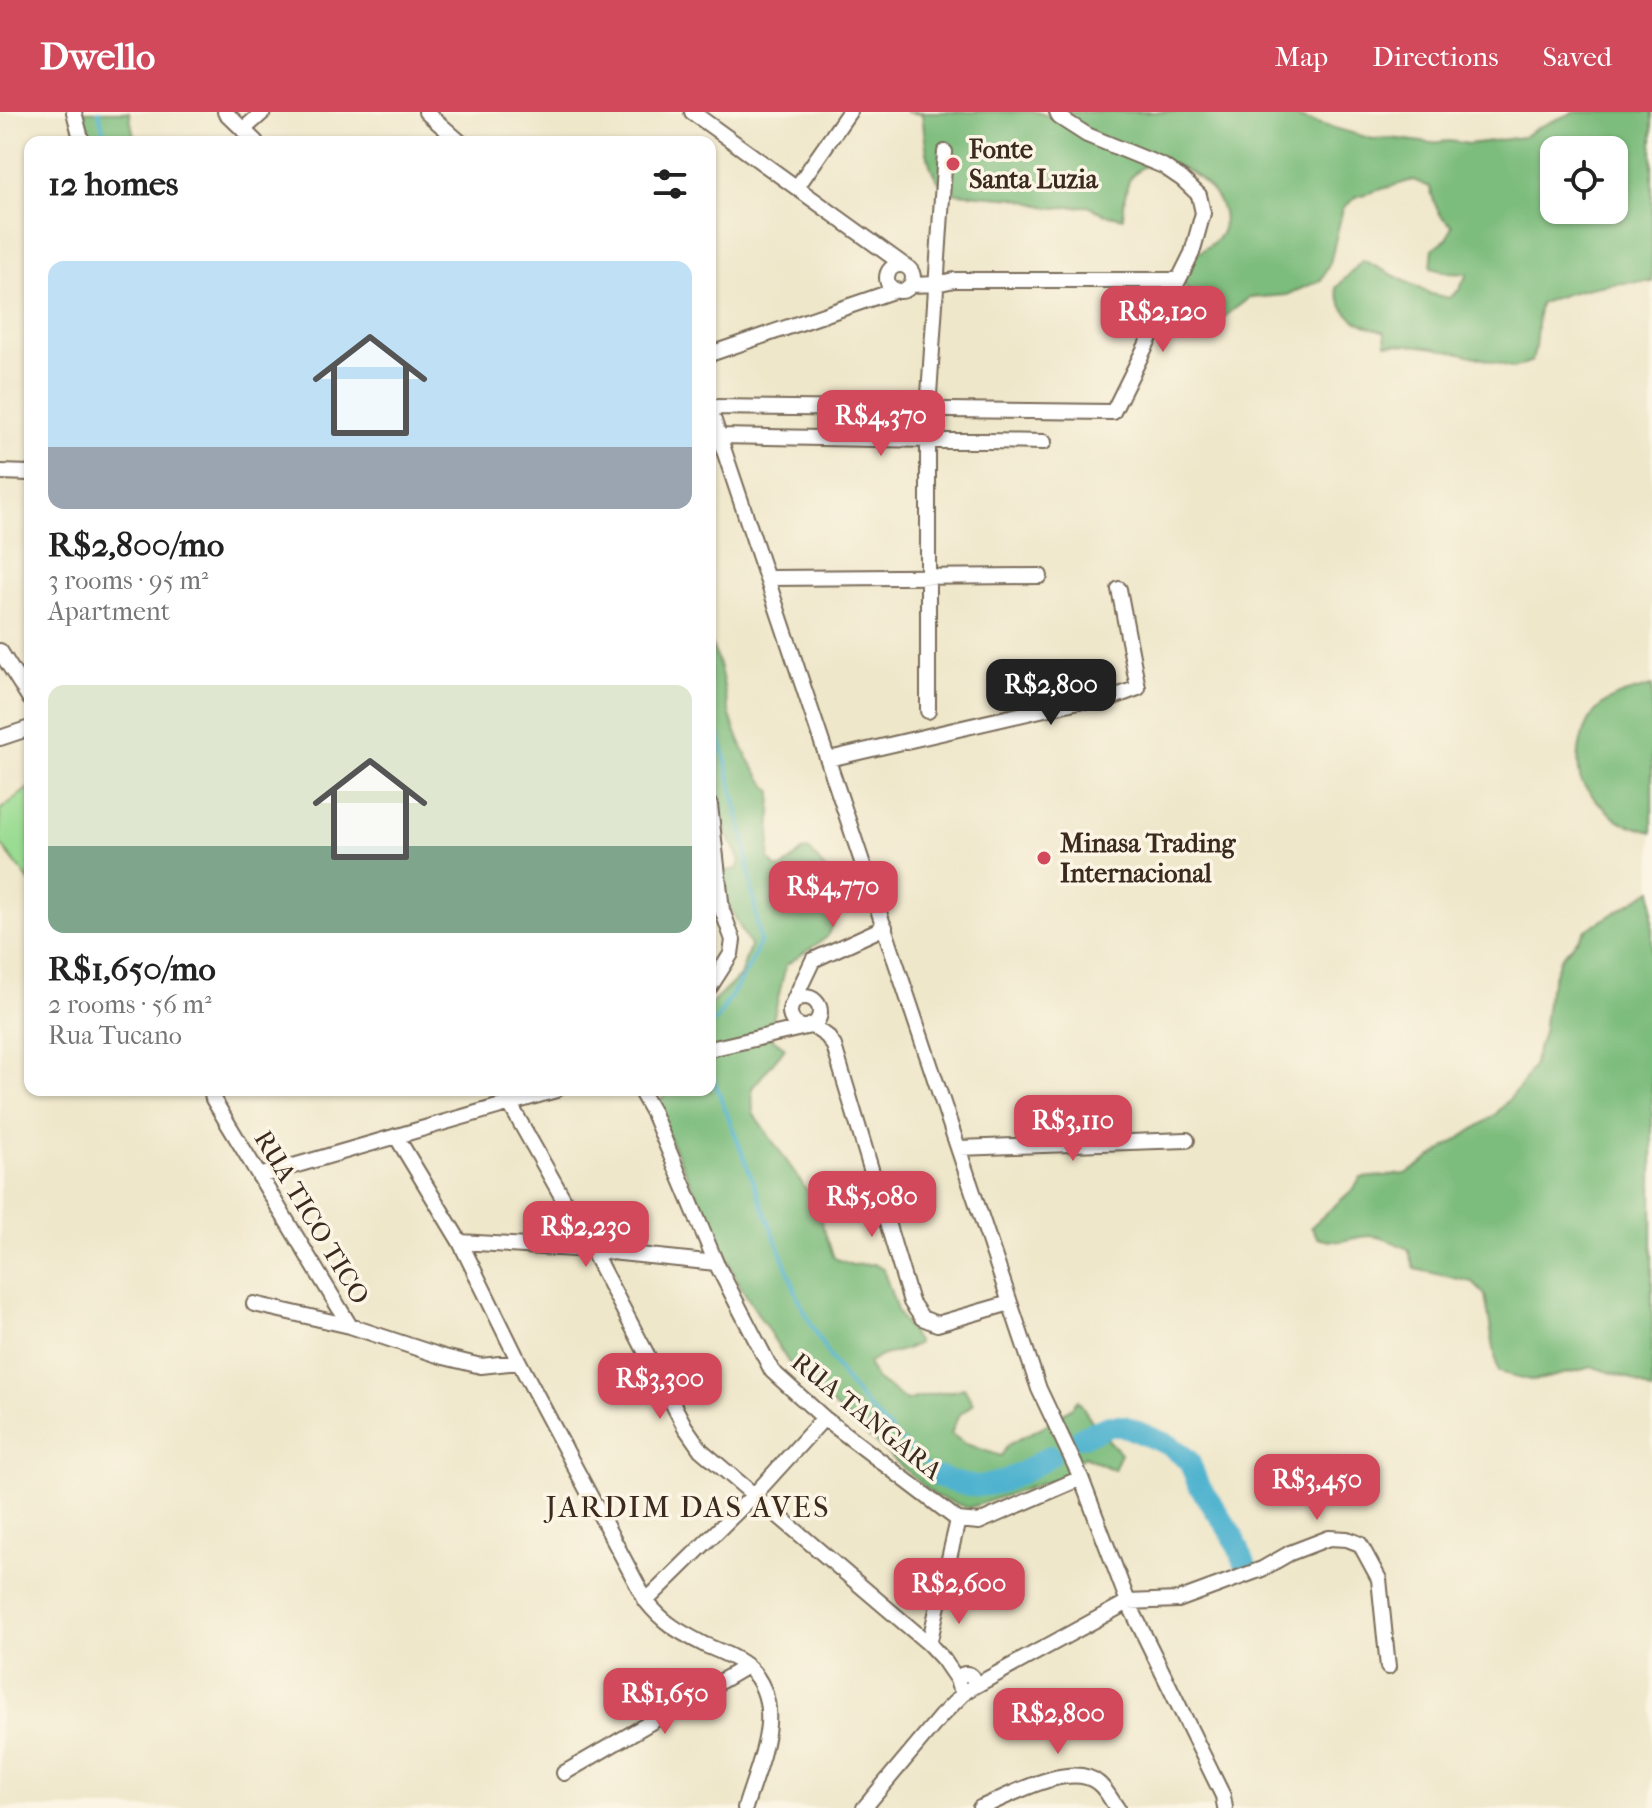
<!DOCTYPE html>
<html lang="en">
<head>
<meta charset="utf-8">
<style>
  body { margin:0; font-family:"IM FELL French Canon",serif; background:#f6f6f6; color:#222; height:100vh; display:flex; flex-direction:column; font-size:30px; white-space:nowrap }
  * { box-sizing:border-box; margin:0 }
  p { font-size:26px; color:#767676 }
  .icon { flex:none; width:44px; height:44px; fill:none; stroke:currentColor; stroke-width:2; stroke-linecap:round; stroke-linejoin:round }
  .map { position:relative; flex:1; overflow:hidden }
  .details { position:absolute; left:24px; top:24px; width:692px; height:960px; display:flex; flex-direction:column; background:#fff; border-radius:16px; box-shadow:0 2px 6px #0004 }
  .details>* { flex:none }
  .fabs { position:absolute; left:1540px; top:24px; display:grid; gap:16px }
  .fabs a { display:grid; place-items:center; width:88px; height:88px; border-radius:16px; background:#fff; box-shadow:0 2px 6px #0004; font-size:40px }
  .price { position:absolute; translate:-50% -68px; padding:0 18px; border-radius:16px; background:#d1495b; color:#fff; font-size:26px; line-height:52px; filter:drop-shadow(0 2px 4px #0008) }
  .price::after { content:''; position:absolute; left:50%; top:48px; width:24px; height:18px; margin-left:-12px; background:inherit; clip-path:polygon(0 0,100% 0,50% 100%) }
  .price.selected { background:#222; color:#fff }
  ul { padding:0; list-style:none }
  li { display:grid; align-content:center; gap:16px; height:424px; padding:0 24px }
  li span { display:grid; place-items:center; height:248px; border-radius:16px; color:#555 }
  li>.icon { margin-inline-start:auto }
  span .icon { width:144px; height:144px; fill:#fffc; stroke-width:1 }
  li b { font-size:34px }
  h2 { display:flex; justify-content:space-between; align-items:center; height:96px; padding:0 24px; font-size:34px }
  header { display:flex; align-items:center; gap:48px; box-sizing:border-box; height:112px; padding:0 40px; background:#d1495b; color:#fff }
  header strong { font-size:38px }
  nav { display:flex; gap:44px; margin-inline-start:auto; font-size:28px }
  .map>svg:first-child { display:block }
  .green { fill:#9adc92; stroke:#6a8358; stroke-width:2 }
  .forest { fill:#7bbc7c; stroke:#5b734d; stroke-width:2; fill-rule:evenodd }
  .lines { fill:none; stroke-linecap:round; stroke-linejoin:round }
  .stream { stroke:#50b3cf; stroke-width:4 }
  .river { stroke:#50b3cf; stroke-width:22 }
  .minor-casing { stroke:#7a6c5a; stroke-width:18 }
  .minor { stroke:#fff; stroke-width:14 }
  .poi-dot { fill:#d1495b; stroke:#fcf5e5; stroke-width:3 }
  .labels { text-anchor:middle; stroke-width:7; stroke-linejoin:round; paint-order:stroke }
  .poi-label { font-size:26px; font-weight:bold; fill:#3b2a1e; stroke:#fcf5e5; text-anchor:start }
  .street-label { font-size:26px; fill:#3b2a1e; stroke:#fcf5e5 }
  .quarter-label { font-size:30px; letter-spacing:2px; fill:#3b2a1e; stroke:#fcf5e5 }
</style>
</head>
<body>
<header>
<strong>Dwello</strong>
<nav><a>Map</a><a>Directions</a><a>Saved</a></nav>
</header>
<div class="map">
<svg width="1652" height="1696" viewBox="0 0 1652 1696">
  <rect width="100%" height="100%" fill="#fcf5e5"/>
  <filter id="ink" filterUnits="userSpaceOnUse"><feTurbulence type="fractalNoise" baseFrequency=".0125" numOctaves="2"/><feDisplacementMap in="SourceGraphic" scale="16" xChannelSelector="R" yChannelSelector="G"/><feConvolveMatrix kernelMatrix="1 2 1 2 8 2 1 2 1" color-interpolation-filters="sRGB"/></filter>
  <filter id="wash" filterUnits="userSpaceOnUse"><feTurbulence type="fractalNoise" baseFrequency=".006" numOctaves="4" result="noise"/><feDisplacementMap in="SourceGraphic" scale="32" xChannelSelector="R" yChannelSelector="G"/><feGaussianBlur stdDeviation="1.8" result="paint"/><feColorMatrix in="noise" values="0 0 0 0 0 0 0 0 0 0 0 0 0 0 0 0 0 1.4 0 .05"/><feComposite in="paint" operator="in"/></filter>
  <g filter="url(#wash)">
    <rect width="100%" height="100%" fill="#efe7ca"/>
    <path class="green" d="M 30,675 L 30,770 L 0,731 L 0,698 Z"/>
    <path class="forest" d="M 71,0 L 129,0 L 135,30 L 78,30 Z
      M 906,0 L 1037,0 L 1048,4 L 1063,0 L 1289,0 L 1299,6 L 1373,27 L 1391,26 L 1430,31 L 1449,29 L 1468,32 L 1523,25 L 1539,15 L 1574,0 L 1652,0 L 1652,170 C 1615,169 1573,177 1540,192 C 1535,212 1538,230 1532,249 L 1514,256 C 1472,243 1431,232 1386,232 L 1385,220 C 1356,210 1344,208 1336,176 L 1363,148 L 1431,182 L 1449,186 L 1459,178 L 1467,162 L 1449,161 L 1431,156 L 1433,136 L 1448,126 L 1452,113 C 1438,105 1434,91 1430,75 L 1413,68 L 1358,84 L 1343,96 L 1330,151 L 1321,168 L 1287,183 L 1249,186 L 1220,208 C 1201,199 1192,188 1182,169 C 1184,164 1185,156 1188,151 C 1199,135 1223,133 1224,110 C 1225,69 1152,26 1129,69 C 1124,79 1124,95 1123,106 L 1105,102 L 1088,94 L 1051,96 L 1015,86 L 956,81 C 924,71 926,28 922,2 ZM 1554,38 L 1614,38 L 1614,98 L 1554,98 Z
      M 710,531 C 723,554 723,578 730,603 C 740,636 751,654 772,680 L 769,747 L 776,756 L 783,756 L 802,739 L 810,738 L 827,760 L 836,804 L 827,825 L 786,853 L 769,924 L 785,936 L 752,976 L 753,1001 L 813,1087 L 834,1146 L 852,1153 L 875,1152 L 883,1157 L 898,1201 L 918,1231 C 901,1243 885,1238 868,1251 L 876,1267 L 907,1289 C 926,1281 945,1282 964,1276 L 973,1292 L 958,1304 L 951,1322 L 966,1332 L 1001,1344 L 1008,1333 L 1044,1314 L 1072,1295 L 1078,1288 L 1096,1315 L 1121,1341 L 1114,1358 L 1084,1344 L 1062,1365 L 968,1396 L 935,1384 L 794,1259 L 739,1172 L 663,1013 L 660,988 L 672,978 L 710,978 L 710,893 L 740,864 L 750,834 L 717,771 L 718,760 L 737,757 L 740,749 L 720,707 L 710,665 Z
      M 1652,574 L 1652,721 C 1643,716 1631,715 1622,710 C 1611,704 1583,677 1580,665 C 1575,642 1582,610 1600,595 C 1615,582 1634,579 1652,574 Z
      M 1652,778 L 1652,1279 L 1629,1266 L 1593,1255 L 1534,1269 L 1498,1260 L 1485,1183 L 1472,1170 L 1415,1157 L 1408,1137 C 1397,1132 1383,1124 1370,1124 C 1346,1125 1345,1134 1318,1126 L 1311,1115 L 1351,1079 L 1361,1066 L 1406,1062 L 1495,1003 L 1521,974 L 1532,956 L 1543,920 L 1548,883 L 1560,847 L 1586,818 Z"/>
    <g class="lines">
      <path class="stream" d="M 99,0 L 106,30
        M 710,595 L 722,633 L 745,731 L 760,830 L 751,851 L 716,909
        M 710,958 L 800,1190 C 814,1218 829,1247 848,1271 C 875,1306 907,1335 940,1365"/>
      <path class="river" d="M 1081,1325 L 1109,1314 L 1124,1314 L 1171,1334 L 1189,1349 L 1198,1372 L 1233,1424 L 1246,1454
        M 940,1365 C 984,1385 1011,1368 1050,1344"/>
    </g>
  </g>
  <g filter="url(#ink)">
    <g class="lines">
      <g class="minor-casing">
        <path id="minor" d="M 74,0 L 82,30
          M 225,0 L 256,30
          M 426,0 L 460,30
          M 692,0 L 905,154
          M 243,18 L 263,0
          M 797,75 L 849,0
          M887 166a13 13 0 1 1 26 0a13 13 0 1 1-26 0Z
          M 911,173 L 936,172 L 954,168 L 1178,168
          M 710,242 L 896,178
          M 710,295 L 1113,300 L 1192,141 L 1203,101 L 1199,83 L 1182,67 L 1163,54 L 1087,23 L 1059,5 L 1057,0
          M 710,297 L 1039,1277 L 1081,1366 L 1128,1490 L 1223,1684 L 1225,1696
          M 719,324 L 1044,330
          M 0,360 L 30,361
          M 769,466 L 1040,464
          M 0,539 L 30,587
          M 928,599 L 928,298 L 945,40
          M 0,626 L 30,616
          M 829,647 L 1079,589 L 1103,589 L 1138,576 L 1119,477
          M 710,693 L 722,798 L 733,828 L 731,842 L 710,875
          M790 900a15 15 0 1 1 30 0a15 15 0 1 1-30 0Z
          M 793,890 L 813,848 L 885,815
          M 811,913 L 827,924 L 834,934 L 911,1190 L 922,1206 L 937,1212 L 1010,1191
          M 710,937 L 806,915
          M 211,978 L 213,987 L 350,1214
          M 502,978 L 592,1138 L 685,1315 L 701,1338 L 929,1532
          M 640,978 L 653,1001 L 716,1151 L 772,1259 L 824,1306 L 958,1408 L 979,1410 L 1081,1366
          M 396,1024 L 460,1130 L 519,1250 L 646,1489 C 664,1512 680,1520 705,1533 C 719,1539 738,1546 749,1556 C 788,1594 758,1652 745,1696
          M 959,1036 L 1187,1028
          M 259,1064 L 556,978
          M 460,1130 L 592,1138 L 716,1151
          M 254,1192 L 350,1214 L 444,1245 L 481,1254 L 519,1250
          M 646,1489 L 755,1382 L 824,1306
          M958 1570a8 8 0 1 1 16 0a8 8 0 1 1-16 0Z
          M 958,1569 L 943,1547 L 929,1532 L 958,1408
          M 973,1575 L 1128,1490 L 1178,1488 L 1262,1457 L 1290,1441 L 1329,1426 L 1347,1427 L 1360,1432 L 1379,1467 L 1388,1555
          M 564,1661 L 747,1554
          M 864,1696 L 941,1604 L 967,1578
          M 980,1696 C 1009,1684 1071,1648 1098,1671 C 1106,1677 1111,1688 1117,1696"/>
      </g>
      <use href="#minor" class="minor"/>
    </g>
  </g>
  <g class="poi-dot">
    <circle cx="953" cy="52" r="8"/>
    <circle cx="1044" cy="746" r="8"/>
  </g>
  <g class="labels">
    <g class="poi-label">
      <text x="969" y="46">Fonte<tspan x="969" dy="30">Santa Luzia</tspan></text>
      <text x="1060" y="740">Minasa Trading<tspan x="1060" dy="30">Internacional</tspan></text>
    </g>
    <g class="street-label">
      <text transform="translate(312 1105) rotate(59)" y="9">RUA TICO TICO</text>
      <text transform="translate(867 1304) rotate(39)" y="9">RUA TANGARA</text>
    </g>
    <g class="quarter-label">
      <text x="688" y="1405">JARDIM DAS AVES</text>
    </g>
  </g>
</svg>
<div class="fabs">
<a><svg class="icon" aria-label="locate" viewBox="0 0 24 24"><circle cx="12" cy="12" r="6"/><path d="M12 2v4M12 18v4M2 12h4M18 12h4"/></svg></a>
</div>
<b class="price" style="left:1163px;top:242px">R$2,120</b>
<b class="price" style="left:881px;top:346px">R$4,370</b>
<b class="price selected" style="left:1051px;top:615px">R$2,800</b>
<b class="price" style="left:833px;top:817px">R$4,770</b>
<b class="price" style="left:1073px;top:1051px">R$3,110</b>
<b class="price" style="left:872px;top:1127px">R$5,080</b>
<b class="price" style="left:586px;top:1157px">R$2,230</b>
<b class="price" style="left:660px;top:1309px">R$3,300</b>
<b class="price" style="left:1317px;top:1410px">R$3,450</b>
<b class="price" style="left:959px;top:1514px">R$2,600</b>
<b class="price" style="left:665px;top:1624px">R$1,650</b>
<b class="price" style="left:1058px;top:1644px">R$2,800</b>
<section class="details">
<h2>12 homes<svg class="icon" aria-label="filters" viewBox="0 0 24 24"><path d="M4 7h16M4 17h16"/><circle cx="9" cy="7" r="2"/><circle cx="15" cy="17" r="2"/></svg></h2>
<ul>
<li><span style="background:linear-gradient(#bfe0f5 75%,#9aa5b1 0)"><svg class="icon" aria-label="home" viewBox="0 0 24 24"><path d="M3 11l9-7 9 7M6 9v11h12V9"/></svg></span><div><b>R$2,800/mo</b><p>3 rooms · 95 m²</p><p>Apartment</p></div></li>
<li><span style="background:linear-gradient(#dfe7d0 65%,#7fa58c 0)"><svg class="icon" aria-label="home" viewBox="0 0 24 24"><path d="M3 11l9-7 9 7M6 9v11h12V9"/></svg></span><div><b>R$1,650/mo</b><p>2 rooms · 56 m²</p><p>Rua Tucano</p></div></li>
</ul>
</section>
</div>
</body>
</html>
